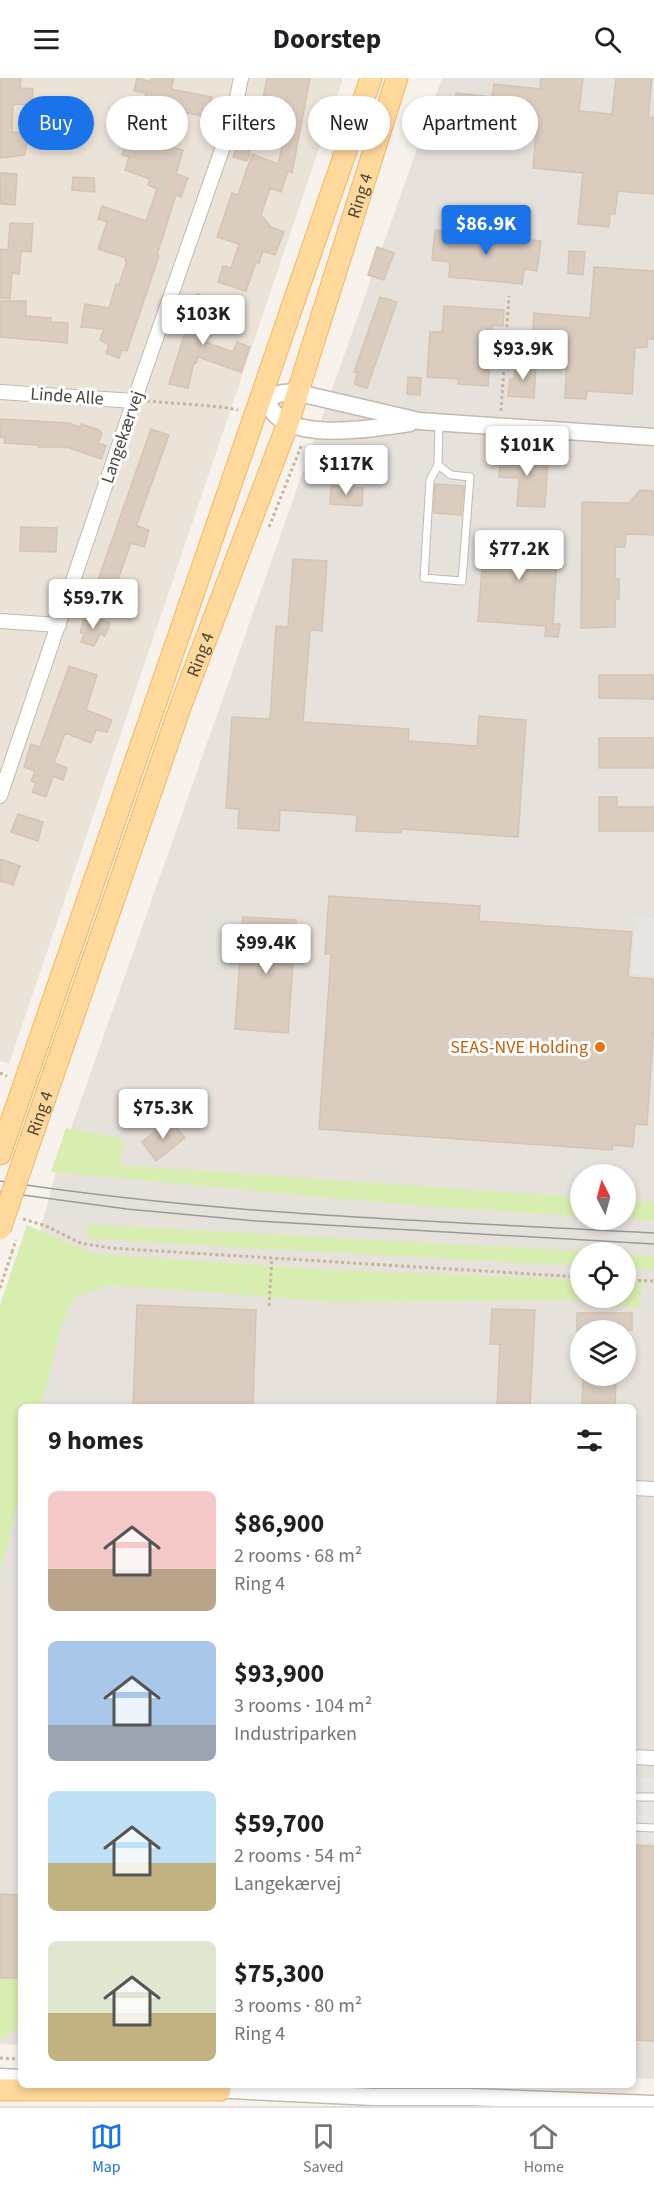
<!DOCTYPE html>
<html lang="en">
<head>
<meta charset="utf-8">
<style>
  body { margin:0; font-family:"Source Sans 3",sans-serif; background:#f2f2f2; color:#202124; height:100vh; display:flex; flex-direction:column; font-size:22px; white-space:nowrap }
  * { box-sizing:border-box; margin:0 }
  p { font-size:20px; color:#757577 }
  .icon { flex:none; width:33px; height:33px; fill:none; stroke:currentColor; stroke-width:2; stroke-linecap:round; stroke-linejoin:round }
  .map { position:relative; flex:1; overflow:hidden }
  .panel { position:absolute; left:18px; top:1326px; width:618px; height:684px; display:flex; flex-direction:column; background:#fff; border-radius:9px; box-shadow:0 3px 9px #0003 }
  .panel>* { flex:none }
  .hud { position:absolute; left:18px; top:18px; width:618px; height:54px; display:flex; gap:12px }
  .needle { width:39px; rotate:354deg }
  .controls { position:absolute; left:570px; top:1086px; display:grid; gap:12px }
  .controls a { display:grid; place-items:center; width:66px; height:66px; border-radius:50%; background:#fff; box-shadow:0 3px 9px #0003; font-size:30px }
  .price { position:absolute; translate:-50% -51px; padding:0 14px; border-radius:6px; background:#fff; color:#222; font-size:20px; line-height:39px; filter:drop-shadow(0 2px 3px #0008) }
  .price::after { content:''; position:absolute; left:50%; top:36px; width:18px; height:14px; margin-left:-9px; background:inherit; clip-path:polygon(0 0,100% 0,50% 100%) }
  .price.selected { background:#1a73e8; color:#fff }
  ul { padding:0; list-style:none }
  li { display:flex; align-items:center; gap:18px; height:150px; padding:0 30px }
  li span { display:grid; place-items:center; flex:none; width:168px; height:120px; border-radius:9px; color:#555 }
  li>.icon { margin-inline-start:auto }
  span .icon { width:72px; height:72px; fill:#fffc; stroke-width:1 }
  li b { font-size:26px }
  h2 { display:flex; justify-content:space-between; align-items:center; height:72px; padding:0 30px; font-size:26px }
  .pill { padding:0 21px; border-radius:27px; background:#fff; box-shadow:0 3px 9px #0003; font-size:21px; line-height:54px }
  .pill.selected { background:#1a73e8; color:#fff }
  header { display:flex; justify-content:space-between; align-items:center; height:78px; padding:0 30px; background:#fff; font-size:27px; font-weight:700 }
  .tabs { display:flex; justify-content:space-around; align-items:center; height:84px; border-top:2px solid #e0e0e0; background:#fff; font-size:16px; color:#757577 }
  .tabs a { display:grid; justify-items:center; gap:3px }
  .tabs .selected { color:#1a73e8 }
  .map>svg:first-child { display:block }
  .residential { fill:#ebe3d8 }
  .industrial { fill:#e7e1dc; fill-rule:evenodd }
  .green { fill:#d8eeb0 }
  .parking { fill:#e8e5e2 }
  .building { fill:#dacdbf; stroke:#d5c4b1; stroke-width:1.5 }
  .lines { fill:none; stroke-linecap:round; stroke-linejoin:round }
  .service-casing { stroke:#c4b9ac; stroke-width:9 }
  .minor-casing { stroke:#c4b9ac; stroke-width:16 }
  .tertiary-casing { stroke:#c4b9ac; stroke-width:19 }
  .primary-casing { stroke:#f1b75f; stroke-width:23 }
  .path { stroke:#c7b49b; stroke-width:3; stroke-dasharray:3 3; stroke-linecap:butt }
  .service { stroke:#fff; stroke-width:7 }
  .minor { stroke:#fff; stroke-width:14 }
  .tertiary { stroke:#fff; stroke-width:16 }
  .primary { stroke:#ffd99b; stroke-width:21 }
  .tram { stroke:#9a9a9a; stroke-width:1.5 }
  .primary-bridge-casing { stroke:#f1b75f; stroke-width:23; stroke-linecap:butt }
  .path-bridge { stroke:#c7b49b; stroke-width:3; stroke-dasharray:3 3; stroke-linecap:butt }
  .primary-bridge { stroke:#ffd99b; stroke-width:21 }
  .food-dot { fill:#e8710a; stroke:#fff; stroke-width:2 }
  .labels { text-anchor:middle; stroke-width:6; stroke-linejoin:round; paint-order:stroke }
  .street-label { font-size:18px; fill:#4c4237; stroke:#fff }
  .food-label { font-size:18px; fill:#c56008; stroke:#fff; text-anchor:end }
</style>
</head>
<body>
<header><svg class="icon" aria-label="menu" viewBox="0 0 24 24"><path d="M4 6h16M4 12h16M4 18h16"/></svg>Doorstep<svg class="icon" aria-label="search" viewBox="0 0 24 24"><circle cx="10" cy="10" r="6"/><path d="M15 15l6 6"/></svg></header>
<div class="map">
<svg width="654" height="2028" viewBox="0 0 654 2028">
  <rect width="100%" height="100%" fill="#f7f2eb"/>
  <path class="residential" d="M 0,0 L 343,0 L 9,986 L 0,983 Z"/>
  <path class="industrial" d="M 442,0 L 654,0 L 654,2001 L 633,2000 L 633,1329 L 21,1329 L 21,1967 L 0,1966 L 0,1303 L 57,1090 ZM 580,1096 L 626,1096 L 626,1142 L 580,1142 ZM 580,1174 L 626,1174 L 626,1220 L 580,1220 ZM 580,1252 L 626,1252 L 626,1298 L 580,1298 Z"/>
  <path class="green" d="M 66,1050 L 124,1061 L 120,1087 L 580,1119 L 580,1138 L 421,1128 L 51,1094 Z
    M 626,1122 L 654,1124 L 654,1143 L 626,1141 Z
    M 87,1146 L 598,1174 L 580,1174 L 580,1188 L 87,1161 Z
    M 27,1147 L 91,1175 L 313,1191 L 580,1202 L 580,1220 L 626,1220 L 626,1204 L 643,1204 L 639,1230 L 574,1222 L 335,1224 L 110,1207 L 75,1219 L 63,1243 L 41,1329 L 21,1329 L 21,1411 L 0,1495 L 0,1227 Z
    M 626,1176 L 654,1178 L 654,1192 L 626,1190 Z
    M 0,1899 L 21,1900 L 21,1946 L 5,1960 L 0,1960 Z"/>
  <path class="parking" d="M 636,839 L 654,840 L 654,898 L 631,896 Z
    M 633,1700 L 654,1700 L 654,1765 L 633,1764 Z"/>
  <path class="building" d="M 0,0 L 21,0 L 20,10 L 33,11 L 32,27 L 13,26 L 12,54 L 28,55 L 25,77 L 0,80 Z
    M 137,0 L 151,4 L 152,0 L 174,0 L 171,11 L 212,19 L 207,39 L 173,32 L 170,41 L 163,67 L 183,72 L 176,96 L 188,100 L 181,119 L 176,117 L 157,177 L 159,178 L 127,273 L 122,272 L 119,280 L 106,275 L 109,267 L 100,262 L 104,251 L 81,249 L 85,226 L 109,230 L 116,206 L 119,207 L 127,183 L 125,182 L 126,180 L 98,171 L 107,144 L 98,141 L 102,128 L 146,143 L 157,111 L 148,107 L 150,101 L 125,92 L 129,79 L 122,77 L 126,64 L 118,61 L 125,39 L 140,44 L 146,15 L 134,13 Z
    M 267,0 L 310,0 L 292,95 L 288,93 L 281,114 L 270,110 L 261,137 L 271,149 L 284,154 L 275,177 L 263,173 L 259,185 L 256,184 L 246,213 L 218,204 L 223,188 L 231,190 L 239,166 L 217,159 L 232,115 L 238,117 L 252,76 L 278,86 L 285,57 L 253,50 L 258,30 L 261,31 Z
    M 541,0 L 583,0 L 579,33 L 612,36 L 616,0 L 652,0 L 648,39 L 654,40 L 654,116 L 618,113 L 615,136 L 610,136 L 609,149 L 578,146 L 583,95 L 533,90 L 536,52 L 444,42 L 447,20 L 456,21 L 456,15 L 492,19 L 494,6 L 540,11 Z
    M 241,57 L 254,61 L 247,83 L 233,79 Z
    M 0,95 L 17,96 L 15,127 L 1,126 Z
    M 73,99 L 94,100 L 95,114 L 72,112 Z
    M 10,145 L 33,146 L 31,174 L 21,173 L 19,196 L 12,195 L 10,221 L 0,220 L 0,171 L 8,172 Z
    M 435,152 L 541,163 L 537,193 L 524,191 L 522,206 L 449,199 L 450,184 L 432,182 Z
    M 377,169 L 394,175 L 384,202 L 368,197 Z
    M 569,173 L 585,174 L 583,197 L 568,195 Z
    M 594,189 L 654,193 L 654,261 L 647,261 L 647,269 L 635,270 L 632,316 L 587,313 L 586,321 L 565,320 L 567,283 L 531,281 L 534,235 L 590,240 Z
    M 197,216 L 216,222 L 202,263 L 233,274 L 237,264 L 250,269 L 241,294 L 198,279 L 196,285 L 194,284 L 188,310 L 169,306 Z
    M 380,219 L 397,224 L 367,310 L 354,306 L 358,295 L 354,294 Z
    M 0,223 L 26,223 L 26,238 L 51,240 L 51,244 L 68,245 L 67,265 L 0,259 Z
    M 444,228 L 504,232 L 503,248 L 492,247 L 488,308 L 458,306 L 459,301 L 427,299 L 430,254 L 442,254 Z
    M 516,285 L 536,286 L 534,320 L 508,318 L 510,301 L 514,301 Z
    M 408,299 L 421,300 L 420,317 L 407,316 Z
    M 0,341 L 69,345 L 80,349 L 81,346 L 99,352 L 102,356 L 98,365 L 106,368 L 101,381 L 67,369 L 38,369 L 38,367 L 4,365 L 5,360 L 0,359 Z
    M 151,351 L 169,357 L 137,446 L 137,448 L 149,452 L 144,469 L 131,465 L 115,510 L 97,505 Z
    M 501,376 L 548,378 L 545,429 L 517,428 L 519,400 L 499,399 Z
    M 435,406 L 464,408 L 461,437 L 434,435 Z
    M 331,408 L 363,410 L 362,428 L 330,426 Z
    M 640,412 L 654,413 L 654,457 L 626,456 L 625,469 L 615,469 L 615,501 L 619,501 L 619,521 L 615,521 L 615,549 L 581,550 L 582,424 L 629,425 Z
    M 21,449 L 57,450 L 56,474 L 20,473 Z
    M 485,453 L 558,461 L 553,546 L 560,546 L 558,559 L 545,558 L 546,548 L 478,543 Z
    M 293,481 L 327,483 L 322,553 L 310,552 L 303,644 L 409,651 L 408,663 L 477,668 L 479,638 L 526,642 L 518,759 L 402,751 L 401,755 L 356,753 L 357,737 L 280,732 L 279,753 L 238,750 L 239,731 L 226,730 L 232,639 L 270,641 L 276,548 L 288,549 Z
    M 86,536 L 110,545 L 105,558 L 100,556 L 94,568 L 81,564 L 84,556 L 80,554 Z
    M 69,588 L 97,597 L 86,632 L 112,642 L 107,654 L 96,652 L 91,665 L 65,655 L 54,685 L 67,690 L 63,702 L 53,698 L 46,719 L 32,714 L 36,705 L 31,703 L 35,693 L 24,689 L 31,666 L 40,669 Z
    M 599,597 L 654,597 L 654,621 L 599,620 Z
    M 599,660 L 654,660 L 654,690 L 599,690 Z
    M 599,719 L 617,719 L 617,729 L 654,729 L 654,753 L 599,753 Z
    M 18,736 L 43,744 L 38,763 L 11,754 Z
    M 0,781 L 20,788 L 13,807 L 0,803 Z
    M 329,818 L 480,828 L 479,843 L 632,854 L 628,899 L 654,901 L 654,946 L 647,1047 L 635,1046 L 633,1069 L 613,1067 L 612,1072 L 319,1051 L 331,876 L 325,876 Z
    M 243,839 L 296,842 L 288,955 L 235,951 Z
    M 170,1042 L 185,1060 L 156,1083 L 142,1064 Z
    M 137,1227 L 256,1232 L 253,1329 L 133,1329 Z
    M 492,1231 L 535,1232 L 530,1329 L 497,1329 L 500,1266 L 490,1266 Z
    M 577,1235 L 632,1235 L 632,1252 L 577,1252 Z
    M 583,1298 L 613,1298 L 612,1301 L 616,1301 L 615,1329 L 582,1329 Z
    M 633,1767 L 654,1768 L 654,1963 L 633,1962 Z
    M 0,1816 L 21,1817 L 21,1900 L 0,1900 Z"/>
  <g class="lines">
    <g class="service-casing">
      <path id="service" d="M 438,387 L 451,397 L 470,399 L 462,503 L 424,500 L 430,402 L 438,387 L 439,345
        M 633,1719 L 654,1719
        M 633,1749 L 654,1750"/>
    </g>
    <g class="minor-casing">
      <path id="minor" d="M 0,314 L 134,323
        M 0,543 L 59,547
        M 0,718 L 134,323 L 233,40 L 241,0
        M 633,1410 L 654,1411
        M 633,1679 L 654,1680"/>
    </g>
    <g class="tertiary-casing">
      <path id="tertiary" d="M 266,312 C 266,371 374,350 410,345
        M 257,332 C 268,317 281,313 299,315 L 419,343 L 654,359
        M 0,1999 L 21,2000
        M 210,2011 L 373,2019 L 470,2019 L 654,2026"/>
    </g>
    <g class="primary-casing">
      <g id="primary">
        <path id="s1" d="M 26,1075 L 181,627 L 288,345 L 397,0"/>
        <path d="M 0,1076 L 371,0"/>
        <path d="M 0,2012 L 220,2012"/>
      </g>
    </g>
    <path class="path" d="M 147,323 L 223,329 L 238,332
      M 501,333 L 509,218
      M 269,449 L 302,366
      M 0,995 L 7,998
      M 23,1141 L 46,1148 L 80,1165 L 110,1170 L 580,1199
      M 626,1202 L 654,1203
      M 0,1210 L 12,1174
      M 269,1228 L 272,1180
      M 0,1980 L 21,1981"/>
    <use href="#service" class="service"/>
    <use href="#minor" class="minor"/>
    <use href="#tertiary" class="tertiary"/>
    <use href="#primary" class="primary"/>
    <path class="tram" d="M 0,1103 C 216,1137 436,1143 654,1155
      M 0,1114 L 127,1131 L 257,1143 L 654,1166"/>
    <g class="primary-bridge-casing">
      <path id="primary-bridge" d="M 0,1151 L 26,1075"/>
    </g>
    <path class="path-bridge" d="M 12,1174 L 16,1162"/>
    <use href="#primary-bridge" class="primary-bridge"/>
  </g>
  <circle class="food-dot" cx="600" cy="969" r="6"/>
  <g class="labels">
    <g class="street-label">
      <text dy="6" stroke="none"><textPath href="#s1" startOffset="1014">Ring 4</textPath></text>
      <text transform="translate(67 318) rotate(4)" y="6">Linde Alle</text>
      <text transform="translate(122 359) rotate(-71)" y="6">Langekærvej</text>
      <text dy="6" stroke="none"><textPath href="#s1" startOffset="528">Ring 4</textPath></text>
      <text dy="6" stroke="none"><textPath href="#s1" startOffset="42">Ring 4</textPath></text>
    </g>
    <g class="food-label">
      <text x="588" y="975">SEAS-NVE Holding</text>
    </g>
  </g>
</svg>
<div class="controls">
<a><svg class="needle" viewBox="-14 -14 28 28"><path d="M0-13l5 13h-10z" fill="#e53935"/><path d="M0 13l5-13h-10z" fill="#757577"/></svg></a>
<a><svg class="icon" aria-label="locate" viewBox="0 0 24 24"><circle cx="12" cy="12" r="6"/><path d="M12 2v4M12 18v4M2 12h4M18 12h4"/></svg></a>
<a><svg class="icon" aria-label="layers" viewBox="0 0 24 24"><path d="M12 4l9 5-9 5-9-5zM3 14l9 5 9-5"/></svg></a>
</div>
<b class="price selected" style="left:486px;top:178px">$86.9K</b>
<b class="price" style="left:203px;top:268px">$103K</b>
<b class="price" style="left:523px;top:303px">$93.9K</b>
<b class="price" style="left:527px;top:399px">$101K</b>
<b class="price" style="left:346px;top:418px">$117K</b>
<b class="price" style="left:519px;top:503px">$77.2K</b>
<b class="price" style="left:93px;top:552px">$59.7K</b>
<b class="price" style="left:266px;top:897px">$99.4K</b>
<b class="price" style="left:163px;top:1062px">$75.3K</b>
<div class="hud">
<a class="pill selected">Buy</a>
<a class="pill">Rent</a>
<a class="pill">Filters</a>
<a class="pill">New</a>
<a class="pill">Apartment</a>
</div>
<section class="panel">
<h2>9 homes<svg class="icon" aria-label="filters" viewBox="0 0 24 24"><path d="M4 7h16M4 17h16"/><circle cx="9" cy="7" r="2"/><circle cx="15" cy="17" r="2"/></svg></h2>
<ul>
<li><span style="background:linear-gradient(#f6c9c9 65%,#b9a48a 0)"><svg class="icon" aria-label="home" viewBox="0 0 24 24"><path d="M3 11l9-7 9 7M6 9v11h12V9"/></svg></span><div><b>$86,900</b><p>2 rooms · 68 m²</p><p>Ring 4</p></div></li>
<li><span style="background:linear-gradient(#a9c7e8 70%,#9aa5b1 0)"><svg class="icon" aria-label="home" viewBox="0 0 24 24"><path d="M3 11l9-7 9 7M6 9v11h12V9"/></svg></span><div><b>$93,900</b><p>3 rooms · 104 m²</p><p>Industriparken</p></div></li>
<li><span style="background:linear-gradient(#bfe0f5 60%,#c2b280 0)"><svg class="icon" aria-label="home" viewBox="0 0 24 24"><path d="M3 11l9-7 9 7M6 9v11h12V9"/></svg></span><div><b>$59,700</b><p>2 rooms · 54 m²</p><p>Langekærvej</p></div></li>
<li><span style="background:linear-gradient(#dfe7d0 60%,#c2b280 0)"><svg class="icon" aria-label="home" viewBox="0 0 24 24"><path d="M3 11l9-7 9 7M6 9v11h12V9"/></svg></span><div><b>$75,300</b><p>3 rooms · 80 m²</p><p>Ring 4</p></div></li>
</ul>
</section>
</div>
<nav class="tabs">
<a class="selected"><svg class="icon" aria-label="map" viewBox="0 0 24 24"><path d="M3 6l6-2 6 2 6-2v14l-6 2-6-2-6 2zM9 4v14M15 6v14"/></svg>Map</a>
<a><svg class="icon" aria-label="saved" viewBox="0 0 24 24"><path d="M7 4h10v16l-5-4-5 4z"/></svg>Saved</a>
<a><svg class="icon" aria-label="home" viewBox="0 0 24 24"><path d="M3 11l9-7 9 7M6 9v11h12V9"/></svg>Home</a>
</nav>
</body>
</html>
